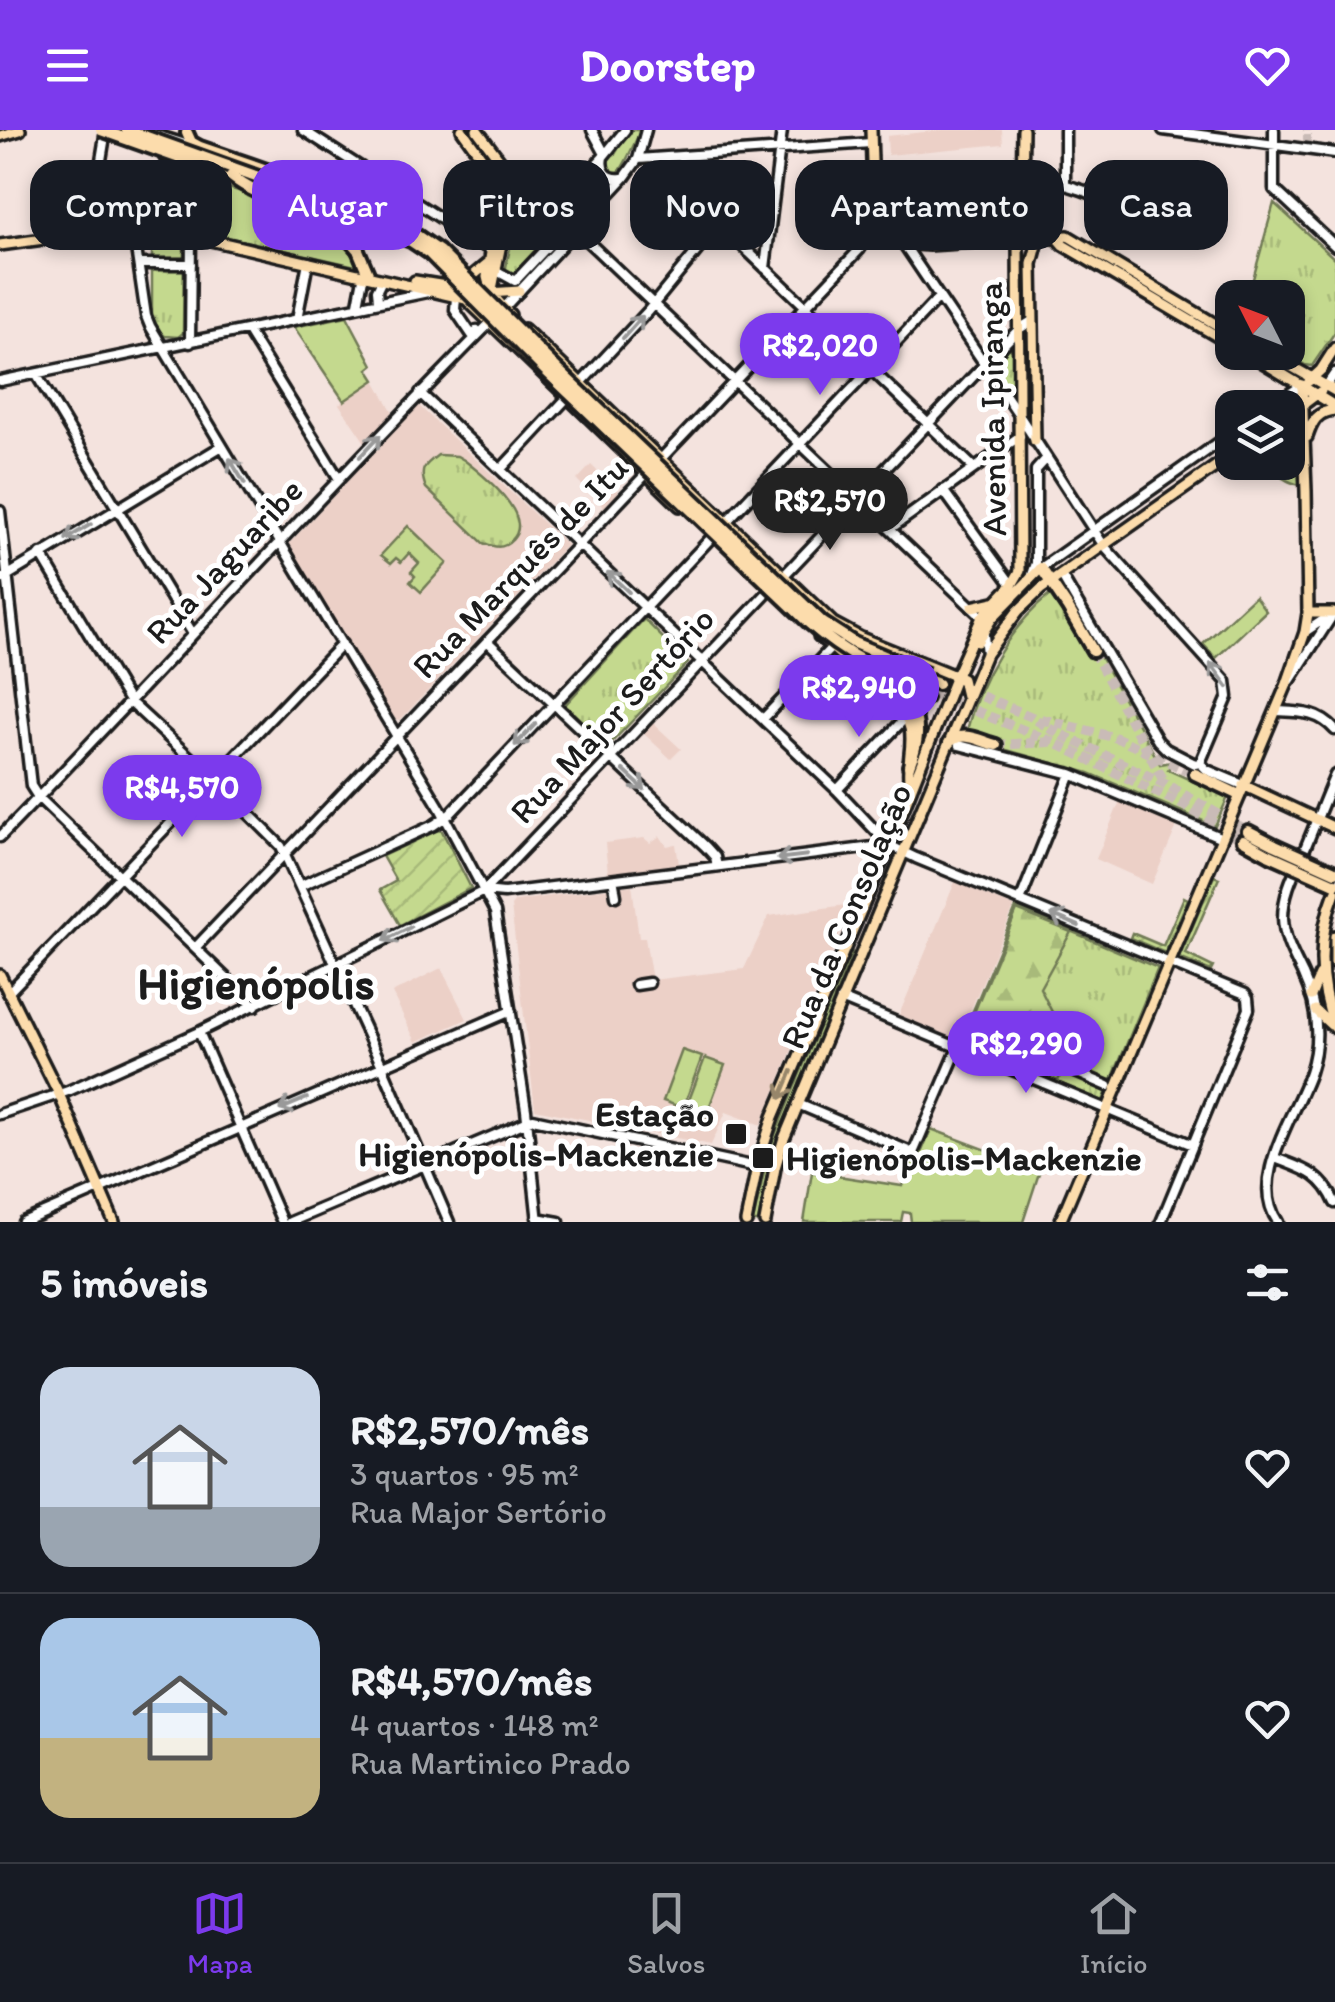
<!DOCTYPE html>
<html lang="pt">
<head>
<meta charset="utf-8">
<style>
  body { margin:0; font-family:Itim,sans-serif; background:#20242c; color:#f1f3f6; height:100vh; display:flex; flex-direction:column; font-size:38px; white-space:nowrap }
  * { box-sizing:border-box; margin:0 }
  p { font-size:32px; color:#9ea1a6 }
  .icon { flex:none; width:55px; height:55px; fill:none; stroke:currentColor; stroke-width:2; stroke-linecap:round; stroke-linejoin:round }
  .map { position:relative; height:1092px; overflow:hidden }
  .drawer { display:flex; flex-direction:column; background:#171b24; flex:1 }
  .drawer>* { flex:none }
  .hud { position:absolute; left:30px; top:30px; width:1275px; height:90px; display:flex; gap:20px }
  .needle { width:65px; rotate:312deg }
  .controls { position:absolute; left:1215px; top:150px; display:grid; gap:20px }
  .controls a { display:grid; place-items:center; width:90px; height:90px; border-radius:20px; background:#171b24; box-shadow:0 5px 15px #0003; font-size:50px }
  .price { position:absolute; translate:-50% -85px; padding:0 22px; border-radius:35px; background:#7c3aed; color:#fff; font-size:32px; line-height:65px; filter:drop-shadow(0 2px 5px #0008) }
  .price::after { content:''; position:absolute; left:50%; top:60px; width:30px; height:22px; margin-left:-15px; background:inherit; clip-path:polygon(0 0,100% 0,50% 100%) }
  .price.on { background:#222; color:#fff }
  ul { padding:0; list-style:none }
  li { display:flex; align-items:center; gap:30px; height:250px; padding:0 40px }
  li+li { border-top:2px solid #363941 }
  li span { display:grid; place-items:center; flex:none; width:280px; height:200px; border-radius:30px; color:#555 }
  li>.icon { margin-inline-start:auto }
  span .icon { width:120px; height:120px; fill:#fffc; stroke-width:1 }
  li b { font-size:42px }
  h2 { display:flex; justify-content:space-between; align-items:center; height:120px; padding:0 40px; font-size:42px }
  .chip { padding:0 35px; border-radius:30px; background:#171b24; box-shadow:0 5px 15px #0003; font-size:35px; line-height:90px }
  .chip.on { background:#7c3aed; color:#fff }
  header { display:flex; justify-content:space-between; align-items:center; height:130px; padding:0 40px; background:#7c3aed; color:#fff; font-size:45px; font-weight:800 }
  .tabs { display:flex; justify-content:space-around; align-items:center; height:140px; border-top:2px solid #363941; background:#171b24; font-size:28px; color:#9ea1a6 }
  .tabs a { display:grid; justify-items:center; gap:5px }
  .tabs .on { color:#7c3aed }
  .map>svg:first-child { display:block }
  .built { fill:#ecd0c7 }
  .grass { fill:url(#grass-tufts); stroke:#707a55; stroke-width:2.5 }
  .forest { fill:url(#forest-firs); stroke:#707a55; stroke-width:2.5 }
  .garden { fill:url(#garden-furrows); stroke:#707a55; stroke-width:2.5 }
  .pitch { fill:#c4d98e; stroke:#707a55; stroke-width:2.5 }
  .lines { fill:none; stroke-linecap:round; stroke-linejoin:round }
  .minor-tunnel { stroke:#c9bbb7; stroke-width:8; stroke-dasharray:8 4; stroke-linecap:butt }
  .highway-tunnel { stroke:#c9bbb7; stroke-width:10; stroke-dasharray:10 5; stroke-linecap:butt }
  .minor-casing { stroke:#1c1c1c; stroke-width:15 }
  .major-casing { stroke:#1c1c1c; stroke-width:16 }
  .highway-casing { stroke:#1c1c1c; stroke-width:18 }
  .minor { stroke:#fff; stroke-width:8 }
  .major { stroke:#fcdcac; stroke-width:9 }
  .highway { stroke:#fcdcac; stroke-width:10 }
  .highway-bridge-casing { stroke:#1c1c1c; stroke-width:18; stroke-linecap:butt }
  .highway-bridge { stroke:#fcdcac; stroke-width:10 }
  .oneway { stroke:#999 }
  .oneway2 { stroke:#97866b }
  .poi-dot { fill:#1c1c1c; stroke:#fff; stroke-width:4 }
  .labels { text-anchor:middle; stroke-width:10; stroke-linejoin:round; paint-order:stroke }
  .street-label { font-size:35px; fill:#1c1c1c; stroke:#fff }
  .poi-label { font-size:35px; font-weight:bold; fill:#1c1c1c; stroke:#fff; text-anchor:end }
  .district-label { font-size:45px; font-weight:bold; fill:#1c1c1c; stroke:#fff }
</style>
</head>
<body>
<header><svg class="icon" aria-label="menu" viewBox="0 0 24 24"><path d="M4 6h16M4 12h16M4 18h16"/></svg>Doorstep<svg class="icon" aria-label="heart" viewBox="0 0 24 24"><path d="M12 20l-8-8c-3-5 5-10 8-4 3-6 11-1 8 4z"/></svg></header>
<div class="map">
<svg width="1335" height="1092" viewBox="0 0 1335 1092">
  <defs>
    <pattern id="grass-tufts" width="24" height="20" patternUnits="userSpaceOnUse" patternTransform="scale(2.5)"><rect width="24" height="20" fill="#c4d98e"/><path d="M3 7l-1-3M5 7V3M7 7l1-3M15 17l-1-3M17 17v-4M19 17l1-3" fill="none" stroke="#a8ba7a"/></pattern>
    <pattern id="forest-firs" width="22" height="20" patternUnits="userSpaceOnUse" patternTransform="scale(2.5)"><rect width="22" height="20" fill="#c4d98e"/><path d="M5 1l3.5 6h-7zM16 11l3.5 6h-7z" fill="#a8ba7a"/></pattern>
    <pattern id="garden-furrows" width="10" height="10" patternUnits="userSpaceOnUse" patternTransform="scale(2.5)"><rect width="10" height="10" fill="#c4d98e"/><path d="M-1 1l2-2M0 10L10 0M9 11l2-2" fill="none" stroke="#a8ba7a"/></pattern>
  </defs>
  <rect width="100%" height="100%" fill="#f4e3de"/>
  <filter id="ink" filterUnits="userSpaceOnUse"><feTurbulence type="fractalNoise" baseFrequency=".01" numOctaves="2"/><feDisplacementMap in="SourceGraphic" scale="20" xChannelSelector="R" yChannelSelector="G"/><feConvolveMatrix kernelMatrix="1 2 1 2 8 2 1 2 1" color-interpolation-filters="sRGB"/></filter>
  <g filter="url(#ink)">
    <path class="built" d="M 943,0 L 1002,0 L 1003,14 L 888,25 L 887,6 Z
      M 375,250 L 394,284 L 366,314 L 339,274 Z
      M 418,275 L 567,415 L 400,590 L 394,589 L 289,414 Z
      M 591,335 L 619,362 L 604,377 L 577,350 Z
      M 653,593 L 681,619 L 671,629 L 643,603 Z
      M 1120,671 L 1177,696 L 1152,754 L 1096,729 Z
      M 660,706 L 667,716 L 676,714 L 679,734 L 608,743 L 605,713 L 644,708 L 650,713 Z
      M 955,752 L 1014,777 L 958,910 L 899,885 Z
      M 632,755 L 639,808 L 645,808 L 652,850 L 744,839 L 769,786 L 852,774 L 761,995 L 726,982 L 711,1015 L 535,979 L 511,776 L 515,771 Z
      M 441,838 L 467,889 L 416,912 L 392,863 Z"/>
    <path class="grass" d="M 629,0 L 641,0 C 637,7 623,41 618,42 C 616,43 613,42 610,42 L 604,31 L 609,25 L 615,24 Z
      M 207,52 L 246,63 L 262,73 L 335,102 L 353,121 L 360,137 L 182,97 L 192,55 Z
      M 520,70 L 536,90 L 554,102 L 514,144 L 510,145 L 505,142 Z
      M 1274,73 L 1335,129 L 1335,202 L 1312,236 L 1305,235 L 1285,223 L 1288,222 L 1288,168 L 1248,167 Z
      M 184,113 L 183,203 L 178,207 L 165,206 L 152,196 L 152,114 Z
      M 1009,218 L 1013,221 L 1012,263 L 994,239 L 994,235 Z
      M 1288,308 L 1299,316 L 1301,355 C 1283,353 1274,337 1250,333 L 1288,332 Z
      M 438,325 L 457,326 L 464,330 C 482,344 536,386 512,410 C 503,420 494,417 483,413 L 426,358 C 419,340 423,336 438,325 Z
      M 408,396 L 447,433 L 421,462 L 410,452 L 415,446 L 411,442 L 419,433 L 409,423 L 401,432 L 396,428 L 391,433 L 381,425 Z
      M 1051,464 L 1088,527 L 1098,523 L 1160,634 L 1172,632 L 1168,640 L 1228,667 L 1215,696 L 1089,643 L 996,617 L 998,612 L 967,600 C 979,551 1010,496 1051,464 Z
      M 644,489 L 688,533 L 608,616 L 565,575 Z
      M 1016,778 L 1158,838 L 1103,971 L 960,912 Z"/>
    <path class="forest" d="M 1017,780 L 1071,802 L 1040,858 L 1071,920 L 1058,951 L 962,911 Z"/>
    <path class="garden" d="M 438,700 L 442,701 L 471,758 L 400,795 L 380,760 L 396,751 L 382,726 Z
      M 1214,746 L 1219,748 L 1186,824 L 1213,837 L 1211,841 L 1179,828 Z
      M 1184,767 L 1188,769 L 1165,823 L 1130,808 L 1132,803 L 1163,816 Z
      M 850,821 L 853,823 L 771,1024 L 758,1092 L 753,1092 L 769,1019 Z"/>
    <path class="pitch" d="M 347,186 L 373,235 L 368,239 L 375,250 L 344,271 L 294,197 Z
      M 1255,466 L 1266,481 L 1216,528 L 1203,514 Z
      M 682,920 L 702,927 L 683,978 L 663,971 Z
      M 705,928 L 725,935 L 706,986 L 686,978 Z
      M 931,999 L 1040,1040 L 1023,1092 L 911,1092 L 910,1083 L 903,1082 L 901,1092 L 804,1092 L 812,1042 L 902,1056 L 911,1032 L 917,1033 Z"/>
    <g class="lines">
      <path class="minor-tunnel" d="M 1307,13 L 1307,0"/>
      <path class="highway-tunnel" d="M 1093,521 L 1165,653
        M 940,549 L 1032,587 L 1052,600 L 1165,654 L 1248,701
        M 933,564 L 1053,612 L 1183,675 L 1243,710
        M 1041,589 L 1117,608 L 1195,644
        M 996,615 L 1050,612"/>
      <g class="minor-casing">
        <path id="minor" d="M 303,0 L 490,120
          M 592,0 L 605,24
          M 1065,0 L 1065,53
          M 1163,0 L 1335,23
          M 1274,0 L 1274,59 L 1335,116
          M 153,4 L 182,13
          M 164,27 L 178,34 L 181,42 L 174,102
          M 603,27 C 600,41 608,50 622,48
          M 638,29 L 871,13
          M 655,29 L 663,40 L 973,337
          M 585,48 C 598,43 609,52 606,66
          M 514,49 C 533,75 550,97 582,106 L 982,487 L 986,524
          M 1022,50 C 1072,46 1124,80 1169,101
          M 545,88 L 603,27 L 625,0
          M 133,98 L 146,186 L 150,196 L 440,678 L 495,782 L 526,980 L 538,1092
          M 89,103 L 106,0
          M 903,113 L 1019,285 L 1104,416 L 1226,551 L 1228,567 L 1200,633
          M 142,134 L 191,134
          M 765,138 L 782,0
          M 495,140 L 515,151 L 564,99
          M 456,167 L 455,180 L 472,205 L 477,200
          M 378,170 L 377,160 L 381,152
          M 358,174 L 363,148
          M 501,181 L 625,47 L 638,29 L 646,0
          M 297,189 L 308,132
          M 247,200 L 339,349
          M 190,213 L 191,106
          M 36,244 L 193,504
          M 0,251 L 428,162
          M 1326,256 L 1335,243
          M 420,263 L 837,660 L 889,715 L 916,728 L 1245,864 L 1248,868 L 1249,879 L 1161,1092
          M 1269,278 L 1302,255
          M 658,332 L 860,119 L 869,104 L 872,90
          M 501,339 L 648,181 L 719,94
          M 943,360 L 1012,455
          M 0,381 L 31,656 L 38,667 L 255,876
          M 890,399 L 1020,306
          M 41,424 L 129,571 L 224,659 L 281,716 L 382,936 L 449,1092
          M 1041,438 L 1232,303
          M 1061,445 L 1158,611 L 1166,619 L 1195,634 L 1200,633 L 1207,640 L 1243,655
          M 1031,448 L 1036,433 L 1036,340 L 1046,329
          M 0,450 L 222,316
          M 1305,502 L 1329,486
          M 487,511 L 706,717 L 715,727 L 717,736
          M 1290,551 L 1334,483
          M 1276,581 C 1299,582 1318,581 1335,600
          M 763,589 L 831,518
          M 959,615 L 1071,644 L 1222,708
          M 837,660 L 908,585
          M 0,707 C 166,537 324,360 491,192
          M 614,754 L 616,766
          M 300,756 L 434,695 L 450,684 L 939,167
          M 484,761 L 504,763 L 889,715
          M 1020,771 L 1071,644
          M 196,817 L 648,342
          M 636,855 L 649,853
          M 8,863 L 342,514
          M 841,869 L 1193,1015
          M 199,902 L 282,1092
          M 1064,937 L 1108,956
          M 798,974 L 913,1023 L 958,918
          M 0,984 L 68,961 L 199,902 L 484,761 L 984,235 L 1019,199 L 1032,191
          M 1275,1028 C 1303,1039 1322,1043 1335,1073
          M 537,1088 L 559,1092
          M 23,1092 L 511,881
          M 290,1092 L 533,989 L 757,1037
          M 1278,1092 C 1248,1049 1295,986 1310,942 C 1321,909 1317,876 1303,845 C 1294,826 1284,810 1283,788 C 1283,762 1296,739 1306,716 C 1316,692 1325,668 1335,645"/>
      </g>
      <g class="major-casing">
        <path id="major" d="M 462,0 L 500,53
          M 477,0 L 514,49
          M 871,0 L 874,95 L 892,108 L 903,113 L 929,115 L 1068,106 L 1232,204
          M 0,6 L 20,0
          M 500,53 L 501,62 L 487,147 L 491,163 L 510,185
          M 1022,67 L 1063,115 L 1232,215
          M 0,115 L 124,98 L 159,100 L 206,109 L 466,169 L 680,376
          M 415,151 L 464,159
          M 463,154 L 487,134
          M 492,159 L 514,49
          M 489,163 L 519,161
          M 524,199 L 833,493 L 861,508 L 962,549 L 966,566
          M 1246,222 L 1335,276
          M 1266,222 L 1335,261
          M 1309,251 L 1321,240 L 1335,218
          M 1288,286 L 1321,261
          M 1288,303 L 1304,315
          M 1307,307 C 1312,292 1317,281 1335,280
          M 1035,311 L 1032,134 L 1039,107
          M 972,477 L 994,472
          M 1308,483 L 1333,483
          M 819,506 L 856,539
          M 977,512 L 992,488 L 1041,438
          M 894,572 C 925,602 903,623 910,659
          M 1243,655 L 1335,698
          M 1335,762 C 1317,807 1318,852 1335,898
          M 1335,806 L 1335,833
          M 0,845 L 59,964 L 114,1092
          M 1311,866 L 1320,845
          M 1315,880 L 1331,895
          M 746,1092 L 757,1037 L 773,987 L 889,715 L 958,541 L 982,487 L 1012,455 L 1020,441 L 1018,110 L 1022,67 L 1023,0
          M 765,1092 L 775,1038 L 783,1011 L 986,524 L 1018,481 L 1041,459 L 1232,325
          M 1060,1092 L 1287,554 L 1305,502 L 1308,483 L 1306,361 L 1302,255"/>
      </g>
      <g class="highway-casing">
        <path id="highway" d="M 187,3 L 191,12 L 200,17 C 240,31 282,44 322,61 C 345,70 363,84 386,93
          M 202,36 L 299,70
          M 358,120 L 369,146
          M 1041,438 L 1068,478 L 1093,521
          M 857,518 L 873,528 L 938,554
          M 900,554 L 926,568
          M 949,613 C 961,599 980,611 996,615
          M 909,636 C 916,618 921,599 913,582
          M 1195,644 L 1239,665
          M 1248,701 L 1275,715
          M 1243,710 L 1270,725"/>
      </g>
      <use href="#minor" class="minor"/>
      <use href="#major" class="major"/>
      <use href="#highway" class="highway"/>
      <g class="highway-bridge-casing">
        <path id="highway-bridge" d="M 101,0 L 202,36
          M 127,0 L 362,84
          M 231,46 C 271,78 325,78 358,120
          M 299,70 L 411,111 L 429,123 L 546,241 L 809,493 C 847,526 876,539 922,559
          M 386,93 L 416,105 L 439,121 L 557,239 L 823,493 L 854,513 L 927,544
          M 853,532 L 913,582
          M 1275,715 L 1335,742
          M 1270,725 L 1335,754"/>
      </g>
      <use href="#highway-bridge" class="highway-bridge"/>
    </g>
    <defs><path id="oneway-shaft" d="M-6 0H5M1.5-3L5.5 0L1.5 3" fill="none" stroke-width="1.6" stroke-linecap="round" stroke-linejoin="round" transform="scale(2.5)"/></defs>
    <g class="oneway">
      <use href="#oneway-shaft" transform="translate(633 197) rotate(-48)"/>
      <use href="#oneway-shaft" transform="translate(370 316) rotate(-47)"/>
      <use href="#oneway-shaft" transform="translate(237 341) rotate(-121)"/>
      <use href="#oneway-shaft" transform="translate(78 402) rotate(149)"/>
      <use href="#oneway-shaft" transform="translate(618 452) rotate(-137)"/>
      <use href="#oneway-shaft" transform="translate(1219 545) rotate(-126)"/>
      <use href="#oneway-shaft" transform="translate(525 605) rotate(134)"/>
      <use href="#oneway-shaft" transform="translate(634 650) rotate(43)"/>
      <use href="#oneway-shaft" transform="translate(792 727) rotate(173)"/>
      <use href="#oneway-shaft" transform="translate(1065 790) rotate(-157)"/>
      <use href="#oneway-shaft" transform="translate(397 804) rotate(153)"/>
      <use href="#oneway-shaft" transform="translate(293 974) rotate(157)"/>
    </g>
    <use class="oneway2" href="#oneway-shaft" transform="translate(786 955) rotate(113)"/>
  </g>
  <g class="poi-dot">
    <rect x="724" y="992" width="24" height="24" rx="5"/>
    <rect x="751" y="1016" width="24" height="24" rx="5"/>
  </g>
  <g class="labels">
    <g class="street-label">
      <text transform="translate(992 279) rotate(-91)" y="12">Avenida Ipiranga</text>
      <text transform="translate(224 431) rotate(-47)" y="12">Rua Jaguaribe</text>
      <text transform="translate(520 437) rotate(-46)" y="12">Rua Marquês de Itu</text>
      <text transform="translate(612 585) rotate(-47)" y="12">Rua Major Sertório</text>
      <text transform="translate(846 786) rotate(-67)" y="12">Rua da Consolação</text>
    </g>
    <g class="poi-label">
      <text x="714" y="996">Estação<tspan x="714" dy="40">Higienópolis-Mackenzie</tspan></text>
      <text x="786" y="1040" text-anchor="start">Higienópolis-Mackenzie</text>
    </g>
    <g class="district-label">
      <text x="256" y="869">Higienópolis</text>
    </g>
  </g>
</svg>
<div class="controls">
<a><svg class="needle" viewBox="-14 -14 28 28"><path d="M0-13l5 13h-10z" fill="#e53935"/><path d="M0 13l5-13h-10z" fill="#9ea1a6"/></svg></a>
<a><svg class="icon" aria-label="layers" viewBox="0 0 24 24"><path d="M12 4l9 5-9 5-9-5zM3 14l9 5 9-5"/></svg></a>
</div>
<b class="price" style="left:820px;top:268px">R$2,020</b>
<b class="price on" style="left:830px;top:423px">R$2,570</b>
<b class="price" style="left:859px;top:610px">R$2,940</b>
<b class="price" style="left:182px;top:710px">R$4,570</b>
<b class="price" style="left:1026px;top:966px">R$2,290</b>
<div class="hud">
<a class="chip">Comprar</a>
<a class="chip on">Alugar</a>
<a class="chip">Filtros</a>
<a class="chip">Novo</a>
<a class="chip">Apartamento</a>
<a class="chip">Casa</a>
</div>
</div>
<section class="drawer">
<h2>5 imóveis<svg class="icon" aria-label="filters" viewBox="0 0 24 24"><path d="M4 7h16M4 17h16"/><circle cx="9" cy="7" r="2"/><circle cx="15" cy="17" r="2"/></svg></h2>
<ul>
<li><span style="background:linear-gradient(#c9d6e8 70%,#9aa5b1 0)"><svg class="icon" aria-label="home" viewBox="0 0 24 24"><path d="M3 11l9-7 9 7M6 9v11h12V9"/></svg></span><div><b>R$2,570/mês</b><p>3 quartos · 95 m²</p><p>Rua Major Sertório</p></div><svg class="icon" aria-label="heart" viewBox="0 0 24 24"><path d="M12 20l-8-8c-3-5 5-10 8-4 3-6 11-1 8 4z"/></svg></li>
<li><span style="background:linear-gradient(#a9c7e8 60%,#c2b280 0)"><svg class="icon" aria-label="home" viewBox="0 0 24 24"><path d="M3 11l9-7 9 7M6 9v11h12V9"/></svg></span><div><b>R$4,570/mês</b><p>4 quartos · 148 m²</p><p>Rua Martinico Prado</p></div><svg class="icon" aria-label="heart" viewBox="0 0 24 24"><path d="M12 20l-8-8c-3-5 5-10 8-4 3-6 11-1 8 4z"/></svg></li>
</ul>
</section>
<nav class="tabs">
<a class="on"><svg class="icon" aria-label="map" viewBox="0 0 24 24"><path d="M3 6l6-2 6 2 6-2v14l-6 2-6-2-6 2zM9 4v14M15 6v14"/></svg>Mapa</a>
<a><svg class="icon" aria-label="saved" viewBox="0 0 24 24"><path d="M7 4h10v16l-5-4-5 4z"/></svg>Salvos</a>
<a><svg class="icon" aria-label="home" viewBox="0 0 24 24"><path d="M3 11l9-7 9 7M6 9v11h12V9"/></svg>Início</a>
</nav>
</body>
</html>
